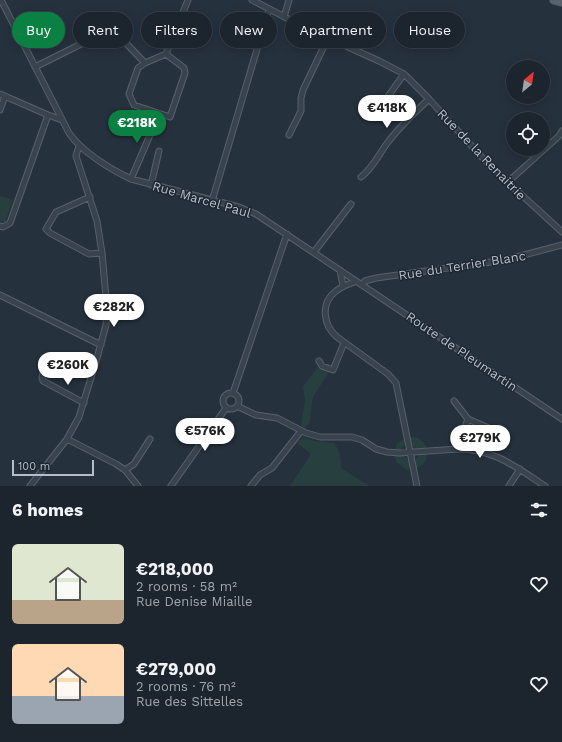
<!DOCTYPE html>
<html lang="en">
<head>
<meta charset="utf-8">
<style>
  body { margin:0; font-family:"Work Sans",sans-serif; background:#252d36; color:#f1f3f6; height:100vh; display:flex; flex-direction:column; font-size:15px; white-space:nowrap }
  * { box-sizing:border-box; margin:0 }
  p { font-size:13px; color:#a0a5aa }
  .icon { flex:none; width:22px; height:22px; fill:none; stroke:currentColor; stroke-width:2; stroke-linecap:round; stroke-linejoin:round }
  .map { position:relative; height:486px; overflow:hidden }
  .sheet { display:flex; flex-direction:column; background:#1c252e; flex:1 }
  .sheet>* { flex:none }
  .top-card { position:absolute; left:12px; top:12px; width:538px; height:36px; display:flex; gap:8px }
  .needle { width:26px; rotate:29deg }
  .controls { position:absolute; left:506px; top:60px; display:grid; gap:8px }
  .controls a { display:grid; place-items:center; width:44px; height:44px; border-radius:50%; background:#1c252e; box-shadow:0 2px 10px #0003,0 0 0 1px #3a424a; font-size:20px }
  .scale { position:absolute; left:12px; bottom:10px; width:82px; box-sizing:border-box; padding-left:4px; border:2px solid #b5bec8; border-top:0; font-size:11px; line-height:14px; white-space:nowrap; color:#b5bec8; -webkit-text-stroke:3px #1e2832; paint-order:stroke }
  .price { position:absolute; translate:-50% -34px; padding:0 9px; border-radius:14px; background:#fff; color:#222; font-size:13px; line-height:26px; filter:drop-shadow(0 1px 2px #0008) }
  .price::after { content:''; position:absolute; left:50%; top:24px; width:12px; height:9px; margin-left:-6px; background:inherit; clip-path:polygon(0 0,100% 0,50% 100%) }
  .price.selected { background:#0b8043; color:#fff }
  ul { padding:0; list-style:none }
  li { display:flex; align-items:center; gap:12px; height:100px; padding:0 12px }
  li span { display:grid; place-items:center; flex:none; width:112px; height:80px; border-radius:6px; color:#555 }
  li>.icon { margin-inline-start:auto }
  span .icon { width:48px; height:48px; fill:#fffc; stroke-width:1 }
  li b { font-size:17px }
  h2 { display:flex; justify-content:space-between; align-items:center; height:48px; padding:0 12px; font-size:17px }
  .tag { padding:0 14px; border-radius:18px; background:#1c252e; box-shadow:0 2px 10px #0003,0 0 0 1px #3a424a; font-size:14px; line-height:36px }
  .tag.selected { background:#0b8043; color:#fff }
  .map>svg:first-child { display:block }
  .green { fill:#283f3f }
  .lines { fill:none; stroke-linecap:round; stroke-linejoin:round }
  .street-casing { stroke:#57616b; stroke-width:7 }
  .primary-casing { stroke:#424c56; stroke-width:10 }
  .street { stroke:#39434d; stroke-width:5 }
  .primary { stroke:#57626d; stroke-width:8 }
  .labels { text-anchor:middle; stroke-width:3; stroke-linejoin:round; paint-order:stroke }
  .street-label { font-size:13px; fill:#b5bec8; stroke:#1e2832 }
</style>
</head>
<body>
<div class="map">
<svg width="562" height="486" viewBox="0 0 562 486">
  <rect width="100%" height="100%" fill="#25313d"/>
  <path class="green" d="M 0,196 L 13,200 L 5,222 L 0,221 Z
    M 317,368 L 329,372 L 313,397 L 309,425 L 306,425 L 306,428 L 301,426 L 305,401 L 303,386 Z
    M 410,437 C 418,437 425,441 427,449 C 415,449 412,449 410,437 Z
    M 304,438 L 315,441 L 334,443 C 340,451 341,458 341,468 L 369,486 L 290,486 L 310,456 L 310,453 L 297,443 L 300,440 Z
    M 405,438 C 406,445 403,450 395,451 L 397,444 Z
    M 427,453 C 427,461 424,465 416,468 C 414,458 417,454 427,453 Z
    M 403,455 L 408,459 L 411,469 L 407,470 L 396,462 L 395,456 Z"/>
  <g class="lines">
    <g class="street-casing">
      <path id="street" d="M 1,0 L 69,133 C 82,152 110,169 131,179 L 239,207 L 256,214 L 562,419
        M 252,0 L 304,27 L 379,61 L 404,74 L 429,99 L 489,165 L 562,232
        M 284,17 L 289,0
        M 121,38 L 145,63
        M 166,54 L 184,68 L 185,73 L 170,117 L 134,105 L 129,94 L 138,68 L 145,63 L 166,54 L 188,0
        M 35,67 L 87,41
        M 0,94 L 48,115 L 62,120
        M 389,107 L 384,102 L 404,74
        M 0,110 L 5,96
        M 289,135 L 301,111 L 301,98 L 303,90 L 328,38
        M 361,177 C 373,168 379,154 388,142 C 400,126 414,113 429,99
        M 131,179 L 159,114
        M 508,182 L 559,136 L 562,131
        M 151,185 L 159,151
        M 90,197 L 56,212 L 46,229 L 50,233 L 89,254 L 102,253
        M 212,201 L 269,9
        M 0,226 L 3,227 L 10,223 L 48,115
        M 314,252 L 351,204
        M 340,270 L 343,286
        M 356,281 C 350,284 342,286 336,291 C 320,303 323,325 337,337 L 388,374 L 396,383 L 417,486
        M 362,284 L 365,281 L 376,278 L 505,260 L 562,245
        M 0,295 L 101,345
        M 319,361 L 322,366 L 333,370 L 344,343
        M 43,372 L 42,378 L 43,381 L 84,403
        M 233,393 L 287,234
        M223 401a8 8 0 1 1 16 0a8 8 0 1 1-16 0Z
        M 454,401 L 468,419 L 500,433
        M 237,406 L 256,415 L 277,418 L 306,433 L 320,437 L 352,437 L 362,440 L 376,449 L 387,452 L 399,453 L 458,449 C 494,449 516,467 545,486
        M 67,439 L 116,464 L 125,470 L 138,486
        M 468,449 L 464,430 L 468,419
        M 125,470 L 134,464 L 150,439
        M 30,486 L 67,439 L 79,417 L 97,358 L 106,325 L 107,308 L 102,253 L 97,221 L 76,156 L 79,146
        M 171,486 L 226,408
        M 251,486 L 260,475 L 272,468 L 301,431
        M 509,486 L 520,469"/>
    </g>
    <g class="primary-casing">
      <path id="primary" d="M 554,0 L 562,2"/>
    </g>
    <use href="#street" class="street"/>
    <use href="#primary" class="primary"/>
  </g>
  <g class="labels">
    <g class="street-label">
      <text transform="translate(482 154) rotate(46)" y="5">Rue de la Renaitrie</text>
      <text transform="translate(202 199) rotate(16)" y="5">Rue Marcel Paul</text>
      <text transform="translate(462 265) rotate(-9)" y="5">Rue du Terrier Blanc</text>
      <text transform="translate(462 351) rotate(34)" y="5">Route de Pleumartin</text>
    </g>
  </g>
</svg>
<div class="controls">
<a><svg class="needle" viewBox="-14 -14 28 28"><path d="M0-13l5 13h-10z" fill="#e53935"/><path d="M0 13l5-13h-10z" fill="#a0a5aa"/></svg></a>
<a><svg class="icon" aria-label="locate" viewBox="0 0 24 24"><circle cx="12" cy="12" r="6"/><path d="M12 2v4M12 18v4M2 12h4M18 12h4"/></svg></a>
</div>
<div class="scale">100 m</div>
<b class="price" style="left:387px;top:129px">€418K</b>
<b class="price selected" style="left:137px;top:144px">€218K</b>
<b class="price" style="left:114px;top:328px">€282K</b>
<b class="price" style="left:68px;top:386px">€260K</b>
<b class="price" style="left:205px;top:452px">€576K</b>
<b class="price" style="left:480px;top:459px">€279K</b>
<div class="top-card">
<a class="tag selected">Buy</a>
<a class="tag">Rent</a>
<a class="tag">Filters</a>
<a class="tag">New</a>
<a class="tag">Apartment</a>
<a class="tag">House</a>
</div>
</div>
<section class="sheet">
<h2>6 homes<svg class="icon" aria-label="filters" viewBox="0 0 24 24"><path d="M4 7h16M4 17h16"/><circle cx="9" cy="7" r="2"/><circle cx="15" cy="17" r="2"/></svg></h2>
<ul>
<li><span style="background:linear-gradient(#dfe7d0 70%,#b9a48a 0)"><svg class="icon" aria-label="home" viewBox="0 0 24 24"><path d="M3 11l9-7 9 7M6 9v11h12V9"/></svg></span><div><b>€218,000</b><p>2 rooms · 58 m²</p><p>Rue Denise Miaille</p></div><svg class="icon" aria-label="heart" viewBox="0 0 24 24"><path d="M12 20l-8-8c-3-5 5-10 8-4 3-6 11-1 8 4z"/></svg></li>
<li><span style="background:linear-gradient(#ffd9b3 65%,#9aa5b1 0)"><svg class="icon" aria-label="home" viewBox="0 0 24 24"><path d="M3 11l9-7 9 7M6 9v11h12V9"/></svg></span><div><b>€279,000</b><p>2 rooms · 76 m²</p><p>Rue des Sittelles</p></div><svg class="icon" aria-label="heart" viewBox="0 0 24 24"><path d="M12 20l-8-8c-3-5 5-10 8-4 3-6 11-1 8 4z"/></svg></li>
</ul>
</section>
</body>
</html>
